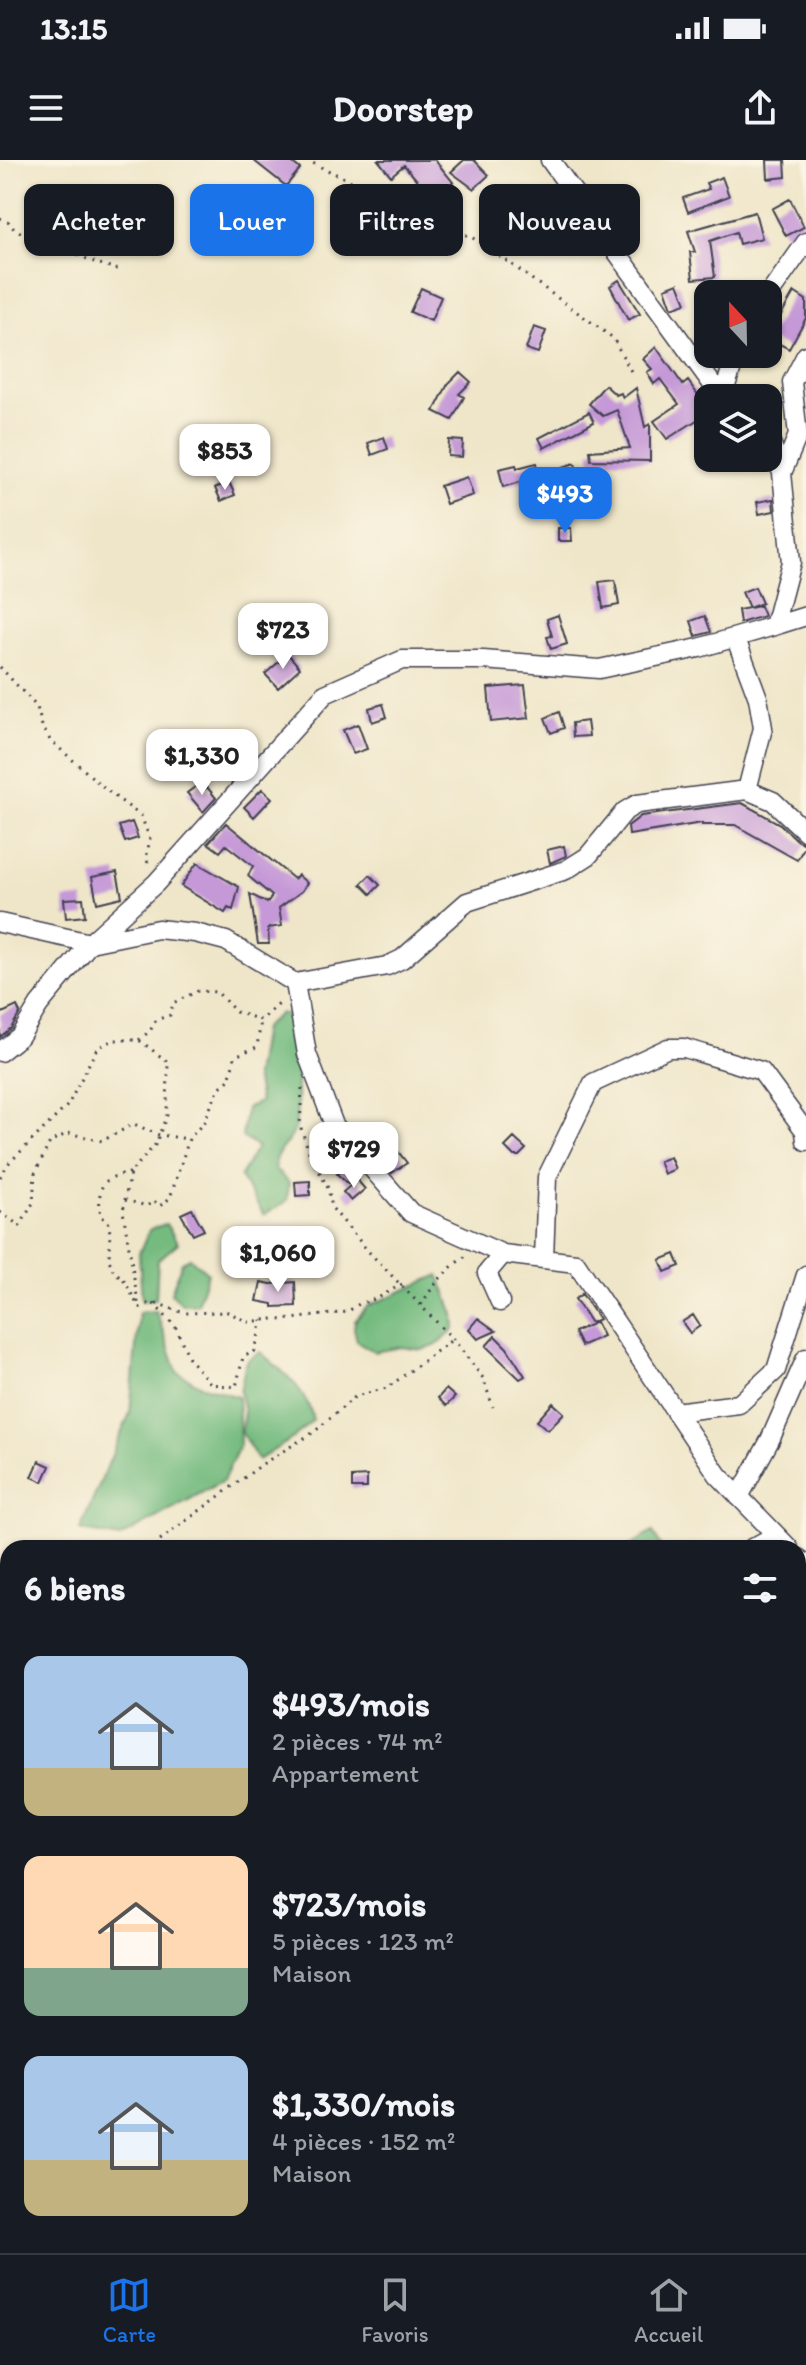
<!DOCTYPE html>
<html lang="fr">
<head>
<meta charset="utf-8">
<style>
  body { margin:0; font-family:Itim,sans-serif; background:#20242c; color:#f1f3f6; height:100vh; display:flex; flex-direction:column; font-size:30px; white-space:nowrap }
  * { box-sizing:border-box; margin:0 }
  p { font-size:26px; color:#9ea1a6 }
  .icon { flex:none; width:44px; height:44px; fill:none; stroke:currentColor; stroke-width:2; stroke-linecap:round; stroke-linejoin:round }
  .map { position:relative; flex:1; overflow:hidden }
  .drawer { position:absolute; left:0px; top:1380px; width:806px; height:714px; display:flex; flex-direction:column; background:#171b24; border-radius:24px 24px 0 0; box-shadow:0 2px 6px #0004 }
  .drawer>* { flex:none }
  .banner { position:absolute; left:24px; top:24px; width:758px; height:72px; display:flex; gap:16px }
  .needle { width:52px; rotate:338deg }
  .tools { position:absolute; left:694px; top:120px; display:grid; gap:16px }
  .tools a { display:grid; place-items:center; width:88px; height:88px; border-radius:16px; background:#171b24; box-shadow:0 2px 6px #0004; font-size:40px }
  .price { position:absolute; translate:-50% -68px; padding:0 18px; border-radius:16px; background:#fff; color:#222; font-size:26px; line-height:52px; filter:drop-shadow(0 2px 4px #0008) }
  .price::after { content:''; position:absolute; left:50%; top:48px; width:24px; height:18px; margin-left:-12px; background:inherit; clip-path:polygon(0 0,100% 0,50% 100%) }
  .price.current { background:#1a73e8; color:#fff }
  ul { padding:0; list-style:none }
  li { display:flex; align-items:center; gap:24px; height:200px; padding:0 24px }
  li span { display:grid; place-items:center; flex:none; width:224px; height:160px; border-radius:16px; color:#555 }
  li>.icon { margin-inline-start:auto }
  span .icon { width:96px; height:96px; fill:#fffc; stroke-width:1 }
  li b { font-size:34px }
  h2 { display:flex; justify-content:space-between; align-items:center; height:96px; padding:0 24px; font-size:34px }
  .pill { padding:0 28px; border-radius:16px; background:#171b24; box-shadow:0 2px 6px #0004; font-size:28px; line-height:72px }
  .pill.current { background:#1a73e8; color:#fff }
  .status { display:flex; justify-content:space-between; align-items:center; height:56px; padding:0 40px; background:#171b24; direction:ltr }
  .status svg { height:22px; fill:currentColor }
  header { display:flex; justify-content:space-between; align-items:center; height:104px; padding:0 24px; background:#171b24; font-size:36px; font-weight:700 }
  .dock { display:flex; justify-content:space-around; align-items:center; height:112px; border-top:2px solid #363941; background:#171b24; font-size:22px; color:#9ea1a6 }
  .dock a { display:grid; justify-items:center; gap:4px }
  .dock .current { color:#1a73e8 }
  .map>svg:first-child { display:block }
  .forest { fill:#75bb7f; stroke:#4c6e5d; stroke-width:2 }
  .building { fill:#c598d7 }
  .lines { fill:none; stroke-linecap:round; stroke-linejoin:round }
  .street-casing { stroke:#413f50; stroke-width:21 }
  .path { stroke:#413f50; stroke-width:3; stroke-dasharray:2 6; stroke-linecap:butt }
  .street { stroke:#fff; stroke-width:18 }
</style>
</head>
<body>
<div class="status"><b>13:15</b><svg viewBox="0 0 49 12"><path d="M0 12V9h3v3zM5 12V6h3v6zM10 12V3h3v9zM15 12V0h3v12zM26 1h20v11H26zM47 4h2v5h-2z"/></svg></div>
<header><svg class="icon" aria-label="menu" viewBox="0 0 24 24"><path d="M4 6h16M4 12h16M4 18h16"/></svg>Doorstep<svg class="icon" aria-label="share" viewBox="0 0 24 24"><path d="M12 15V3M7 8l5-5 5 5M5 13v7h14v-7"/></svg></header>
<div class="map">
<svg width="806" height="2093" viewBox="0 0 806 2093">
  <rect width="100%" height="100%" fill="#fcf5e5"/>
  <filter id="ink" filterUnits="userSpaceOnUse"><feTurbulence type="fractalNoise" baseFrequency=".0125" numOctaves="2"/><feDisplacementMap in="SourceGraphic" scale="16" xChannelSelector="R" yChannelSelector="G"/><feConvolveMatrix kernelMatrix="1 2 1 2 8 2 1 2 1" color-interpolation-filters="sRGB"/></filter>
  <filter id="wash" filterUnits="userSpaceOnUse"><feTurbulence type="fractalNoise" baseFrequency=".006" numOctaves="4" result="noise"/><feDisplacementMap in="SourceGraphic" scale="32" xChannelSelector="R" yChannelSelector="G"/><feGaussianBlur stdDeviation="1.8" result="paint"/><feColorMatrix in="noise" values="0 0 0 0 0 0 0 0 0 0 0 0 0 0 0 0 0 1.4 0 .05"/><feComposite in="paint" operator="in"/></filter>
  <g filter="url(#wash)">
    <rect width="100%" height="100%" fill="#efe6c9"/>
    <path class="forest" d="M 280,853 L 294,857 C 295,879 301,954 294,971 C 287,988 276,986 275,1009 L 289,1023 L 287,1041 L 264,1055 L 240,1017 L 257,987 L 242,977 L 246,948 L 260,942 L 255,916 L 263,868 Z
      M 166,1064 L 178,1083 L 158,1100 L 156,1139 L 142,1141 L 139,1093 L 150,1069 Z
      M 190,1098 L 208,1113 L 197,1144 L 182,1144 L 171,1133 L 182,1102 Z
      M 439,1115 L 454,1154 L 455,1167 L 451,1173 L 435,1186 L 422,1190 L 402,1187 L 375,1192 L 357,1181 L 354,1168 L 355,1161 L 368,1146 Z
      M 156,1151 L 177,1212 L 200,1225 L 238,1237 L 240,1284 L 223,1321 L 119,1378 L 80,1370 L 130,1253 L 139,1152 Z
      M 260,1192 C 283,1212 307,1229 313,1260 L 293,1278 L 258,1300 L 241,1272 L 244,1252 L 240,1232 L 245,1206 L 248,1200 Z
      M 653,1372 L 662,1388 L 626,1388 Z"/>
    <g id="blocks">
      <path class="building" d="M 253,0 L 289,0 L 300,9 L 286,26 Z
        M 378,0 L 435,0 L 453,22 L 433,39 L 404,5 L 391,16 Z
        M 464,0 L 474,0 L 489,15 L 474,29 L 451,12 Z
        M 767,0 L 785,0 L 786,17 L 768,19 Z
        M 722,17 L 729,36 L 688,52 L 683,38 L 709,29 L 706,23 Z
        M 790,39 L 804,67 L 786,76 L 772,49 Z
        M 755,52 L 762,78 L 739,84 L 736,72 L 710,81 L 715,117 L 693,119 L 690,92 L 695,92 L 688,71 Z
        M 38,58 L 53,68 L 46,78 L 31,68 Z
        M 424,71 L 438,74 L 434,90 L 420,87 Z
        M 619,120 L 640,154 L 628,160 L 610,126 Z
        M 678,123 L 686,143 L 672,148 L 665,128 Z
        M 421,128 L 441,137 L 431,161 L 410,152 Z
        M 794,132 L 806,140 L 806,158 L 789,189 L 768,178 Z
        M 534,167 L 546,171 L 538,193 L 526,189 Z
        M 656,187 L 683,225 L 688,221 L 708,249 L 708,253 L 667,279 L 654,261 L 679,244 L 660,219 L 654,224 L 647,212 L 652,209 L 643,199 Z
        M 460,212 L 471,222 L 459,234 L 464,237 L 452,260 L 434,251 L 448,224 Z
        M 605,225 L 616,235 L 621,233 L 623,238 L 636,228 L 645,267 L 650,264 L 650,301 L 591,300 L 590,291 L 630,288 L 617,250 L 603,256 L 589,244 Z
        M 589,252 L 594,262 L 544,288 L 539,278 Z
        M 384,277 L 388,289 L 372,295 L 368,283 Z
        M 449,280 L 463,281 L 462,297 L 448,296 Z
        M 537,303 L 540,316 L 503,327 L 499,309 L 516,305 L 517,308 Z
        M 575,303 L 578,315 L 566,319 L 563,307 Z
        M 467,317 L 473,335 L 446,344 L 440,326 Z
        M 229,322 L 235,335 L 221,341 L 215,328 Z
        M 773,339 L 774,351 L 759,354 L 757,342 Z
        M 558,368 L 571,368 L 572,381 L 558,381 Z
        M 615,420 L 619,445 L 603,448 L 599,422 Z
        M 755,427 L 762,443 L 749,448 L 742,432 Z
        M 760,446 L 764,456 L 740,463 L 738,450 Z
        M 558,455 L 567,484 L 551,489 L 547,477 L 552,476 L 547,459 Z
        M 705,456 L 711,472 L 696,476 L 691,461 Z
        M 288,494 L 300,508 L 278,528 L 265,514 Z
        M 525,525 L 529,558 L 491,562 L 488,528 Z
        M 383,544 L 387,557 L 372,562 L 369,548 Z
        M 559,552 L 564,568 L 551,573 L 545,558 Z
        M 587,561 L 589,576 L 573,577 L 572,563 Z
        M 358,564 L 367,589 L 353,594 L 343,570 Z
        M 199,624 L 204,630 L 207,627 L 216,638 L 203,652 L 187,633 Z
        M 262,629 L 272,638 L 254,657 L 244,647 Z
        M 742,643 L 780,664 L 798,681 L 806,684 L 797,700 L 735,665 L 702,665 L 702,663 L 629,675 L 628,666 L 641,656 Z
        M 132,662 L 138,678 L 125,682 L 119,666 Z
        M 226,663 L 294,719 L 298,715 L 307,723 L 302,731 L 279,748 L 282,766 L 268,768 L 269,784 L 258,784 L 250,734 L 267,743 L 272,736 L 248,716 L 253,706 L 226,685 L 220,692 L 208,683 Z
        M 564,686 L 566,696 L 550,703 L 547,690 Z
        M 197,703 L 239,727 L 233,750 L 228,748 L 225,753 L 181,726 Z
        M 117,712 L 122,737 L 97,743 L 92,717 Z
        M 370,715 L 380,725 L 371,734 L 361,724 Z
        M 83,738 L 85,756 L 66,758 L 64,739 Z
        M 17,846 L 20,853 L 11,868 L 0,877 L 0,854 Z
        M 514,978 L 526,989 L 519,996 L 514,996 L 505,987 Z
        M 393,985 L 407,1003 L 392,1013 L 378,995 Z
        M 670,997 L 675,1009 L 664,1014 L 659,1001 Z
        M 349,1002 L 359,1012 L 348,1024 L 337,1014 Z
        M 357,1020 L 365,1029 L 351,1041 L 343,1032 Z
        M 310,1021 L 310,1035 L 296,1036 L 295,1022 Z
        M 192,1049 L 204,1070 L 193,1075 L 181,1054 Z
        M 675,1094 L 680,1106 L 665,1112 L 660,1100 Z
        M 261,1122 L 271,1124 L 295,1122 L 296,1146 L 273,1147 L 273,1144 L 257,1141 Z
        M 582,1134 L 599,1159 L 591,1163 L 575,1139 Z
        M 693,1155 L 700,1166 L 690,1173 L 682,1162 Z
        M 478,1158 L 496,1171 L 478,1179 L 469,1169 Z
        M 596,1162 L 603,1176 L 581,1186 L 574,1172 Z
        M 495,1176 L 507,1188 L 525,1216 L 520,1219 L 486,1186 Z
        M 446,1229 L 455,1237 L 446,1246 L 438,1238 Z
        M 553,1243 L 564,1253 L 548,1270 L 537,1261 Z
        M 39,1301 L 50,1306 L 43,1322 L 32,1317 Z
        M 367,1316 L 367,1328 L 352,1328 L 352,1317 Z"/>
    </g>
  </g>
  <g filter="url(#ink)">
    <use href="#blocks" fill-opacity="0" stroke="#413f50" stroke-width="2"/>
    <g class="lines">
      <g class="street-casing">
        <path id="street" d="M 550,0 L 713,225 L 737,238
          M 768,136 L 806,82
          M 724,232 L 736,194
          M 768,274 L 782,313
          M 774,466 L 806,456
          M 736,479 L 758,538 L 763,568 L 747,630
          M 0,763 L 90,783 L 158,769 L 195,773 L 226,781 L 295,823 L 307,894 L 334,965 L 411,1053 L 503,1094 L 576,1103 L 718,1315 L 789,1388
          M 295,823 L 387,806 L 402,799 L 467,742 L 566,710 L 588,696 L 625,651 L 637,644 L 747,630 L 773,641 L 806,672
          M 0,892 L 20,876 L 39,845 L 90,783 L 156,723 L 325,534 L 402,500 L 483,500 L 599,509 L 699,488 L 774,466 L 791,402 L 782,313 L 798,275 L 792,222 L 806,195
          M 544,1099 L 547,1017 L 593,923 L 668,888 L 684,888 L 761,911 L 805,971 L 806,981
          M 500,1142 L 487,1113 L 503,1094
          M 675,1252 L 739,1244 L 776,1210 L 806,1115
          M 739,1337 L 770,1280 L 806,1198
          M 752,1388 L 776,1375
          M 798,1398 L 806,1404
          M 798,1609 L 806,1608"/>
      </g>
      <path class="path" d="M 306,0 L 479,81 L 613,178 L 633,215
        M 0,58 L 9,62 L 14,69 L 45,84 L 56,85 L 94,102 L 122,111
        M 0,507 L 37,547 L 42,566 L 50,580 L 109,632 L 141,656 L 150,679 L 146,698 L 149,705
        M 139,880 L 150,871 L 156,860 L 170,855 L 173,843 L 198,831 L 217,832 L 236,852 L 261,860 L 279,844 L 284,843
        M 302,928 L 300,965 L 309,992 L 328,1028 L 332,1048 L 368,1091 L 453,1179 L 483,1218 L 493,1247
        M 130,1013 C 100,1017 97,1028 101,1057 L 108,1060 L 110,1073 L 109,1100 L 114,1112 L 123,1118 L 137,1144
        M 0,1017 L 9,1003 L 68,945 L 97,888 L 113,880 L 139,880 L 168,902 L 167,955 L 155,985 L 130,1013 L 123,1051 L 139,1148 L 152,1142 L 175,1166 L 190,1200 L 211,1224 L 236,1227 L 243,1197 L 255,1191 L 262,1160
        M 125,1040 L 147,1046 L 154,1041 L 160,1046 L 170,1038 L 189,979 L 204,962 L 219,928 L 229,920 L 235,896 L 257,887 L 261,860
        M 0,1052 L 20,1066 L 33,1043 L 35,1013 L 50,982 L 68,973 L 102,981 L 134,964 L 159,975 L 189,979
        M 156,1143 L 184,1153 L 228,1152 L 248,1162 L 272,1159 L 284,1160 L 347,1152 L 359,1144 L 378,1138 L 402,1124
        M 421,1145 C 434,1124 445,1110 466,1096
        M 160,1380 L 264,1303 L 314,1272 L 356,1236 L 387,1228 L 453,1179
        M 798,1823 L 806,1822
        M 26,2093 L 40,2086"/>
      <use href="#street" class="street"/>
    </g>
  </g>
</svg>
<div class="tools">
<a><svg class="needle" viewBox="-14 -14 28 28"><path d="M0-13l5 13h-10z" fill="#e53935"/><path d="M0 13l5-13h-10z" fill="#9ea1a6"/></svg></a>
<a><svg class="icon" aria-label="layers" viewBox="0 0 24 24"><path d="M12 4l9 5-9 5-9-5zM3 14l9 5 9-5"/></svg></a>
</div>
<b class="price" style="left:225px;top:332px">$853</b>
<b class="price current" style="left:565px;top:375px">$493</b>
<b class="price" style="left:283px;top:511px">$723</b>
<b class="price" style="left:202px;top:637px">$1,330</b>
<b class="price" style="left:354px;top:1030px">$729</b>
<b class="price" style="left:278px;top:1134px">$1,060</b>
<div class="banner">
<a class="pill">Acheter</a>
<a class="pill current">Louer</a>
<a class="pill">Filtres</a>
<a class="pill">Nouveau</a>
</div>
<section class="drawer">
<h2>6 biens<svg class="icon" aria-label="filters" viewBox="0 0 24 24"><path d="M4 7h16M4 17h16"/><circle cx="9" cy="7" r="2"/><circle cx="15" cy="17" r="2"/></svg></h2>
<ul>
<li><span style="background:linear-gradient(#a9c7e8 70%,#c2b280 0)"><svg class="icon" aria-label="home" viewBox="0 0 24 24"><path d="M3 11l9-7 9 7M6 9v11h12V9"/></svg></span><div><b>$493/mois</b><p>2 pièces · 74 m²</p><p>Appartement</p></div></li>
<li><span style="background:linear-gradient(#ffd9b3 70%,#7fa58c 0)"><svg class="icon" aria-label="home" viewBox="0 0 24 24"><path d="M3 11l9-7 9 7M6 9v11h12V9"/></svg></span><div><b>$723/mois</b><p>5 pièces · 123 m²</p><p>Maison</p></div></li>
<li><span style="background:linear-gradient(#a9c7e8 65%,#c2b280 0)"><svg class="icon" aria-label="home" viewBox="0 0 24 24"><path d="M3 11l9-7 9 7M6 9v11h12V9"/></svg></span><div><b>$1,330/mois</b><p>4 pièces · 152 m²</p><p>Maison</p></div></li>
</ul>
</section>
</div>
<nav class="dock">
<a class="current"><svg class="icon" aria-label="map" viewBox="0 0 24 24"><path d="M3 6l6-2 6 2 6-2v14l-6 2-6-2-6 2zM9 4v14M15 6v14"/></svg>Carte</a>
<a><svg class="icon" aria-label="saved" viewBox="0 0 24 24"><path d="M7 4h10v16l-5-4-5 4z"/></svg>Favoris</a>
<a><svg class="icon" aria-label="home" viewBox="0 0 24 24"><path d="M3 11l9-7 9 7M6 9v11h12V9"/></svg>Accueil</a>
</nav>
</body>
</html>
